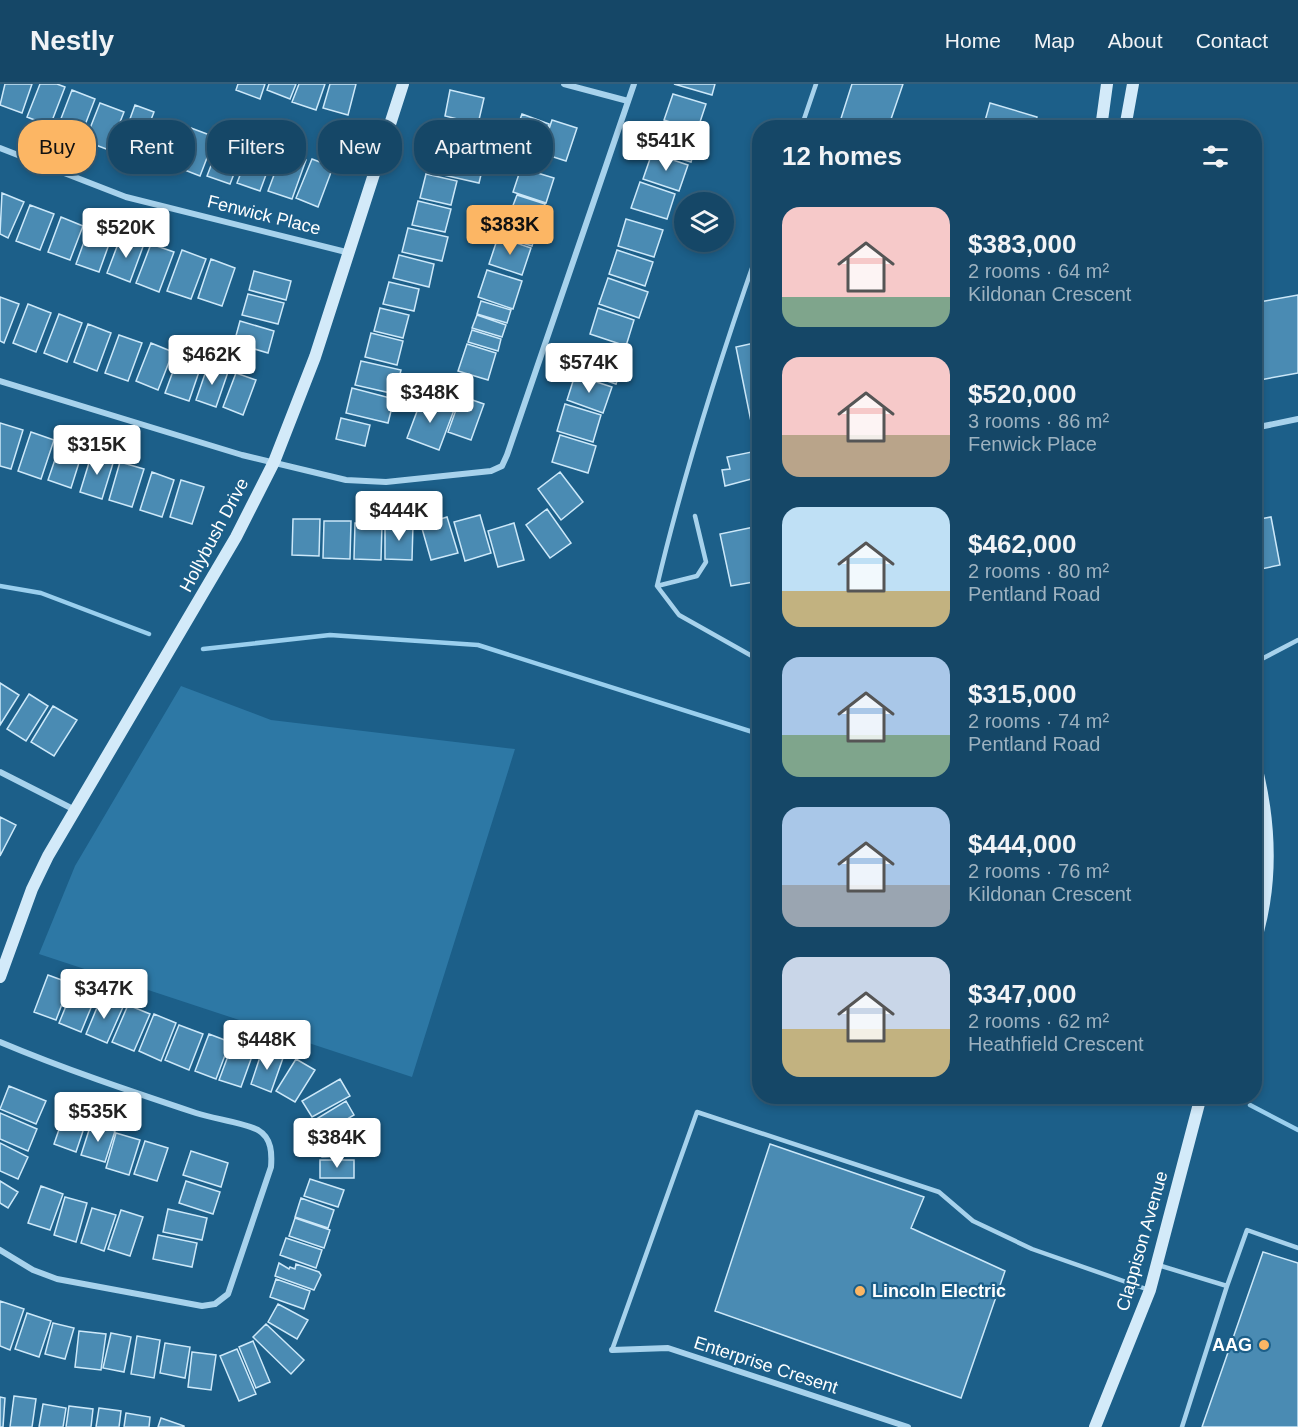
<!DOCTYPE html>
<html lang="en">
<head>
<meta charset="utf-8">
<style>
  body { margin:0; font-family:Helvetica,sans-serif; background:#225170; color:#f1f3f6; height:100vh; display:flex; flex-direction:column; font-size:22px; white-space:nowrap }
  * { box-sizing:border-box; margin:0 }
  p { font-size:20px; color:#9db2c0 }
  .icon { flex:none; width:33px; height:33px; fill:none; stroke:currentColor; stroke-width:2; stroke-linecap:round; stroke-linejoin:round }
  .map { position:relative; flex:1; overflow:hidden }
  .details { position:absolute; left:752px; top:36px; width:510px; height:984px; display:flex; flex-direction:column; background:#154767; border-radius:24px; box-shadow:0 3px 9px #0003,0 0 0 2px #345f7b }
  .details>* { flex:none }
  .top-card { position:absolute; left:18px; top:36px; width:570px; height:54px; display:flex; gap:12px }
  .fabs { position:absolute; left:674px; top:108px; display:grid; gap:12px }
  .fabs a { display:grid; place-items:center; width:60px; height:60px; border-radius:50%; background:#154767; box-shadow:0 3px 9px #0003,0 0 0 2px #345f7b; font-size:30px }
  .price { position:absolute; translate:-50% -51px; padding:0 14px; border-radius:6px; background:#fff; color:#222; font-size:20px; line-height:39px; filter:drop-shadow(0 2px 3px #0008) }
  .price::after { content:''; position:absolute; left:50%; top:36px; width:18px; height:14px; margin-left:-9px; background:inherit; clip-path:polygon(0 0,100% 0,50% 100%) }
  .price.active { background:#fcb664; color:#111 }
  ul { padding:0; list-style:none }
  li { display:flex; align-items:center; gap:18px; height:150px; padding:0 30px }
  li span { display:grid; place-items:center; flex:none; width:168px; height:120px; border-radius:18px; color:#555 }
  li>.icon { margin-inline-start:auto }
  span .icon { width:72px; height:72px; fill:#fffc; stroke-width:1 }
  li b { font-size:26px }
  h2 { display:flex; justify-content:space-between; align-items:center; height:72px; padding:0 30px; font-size:26px }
  .tag { padding:0 21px; border-radius:24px; background:#154767; box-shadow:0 3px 9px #0003,0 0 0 2px #345f7b; font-size:21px; line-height:54px }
  .tag.active { background:#fcb664; color:#111 }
  header { display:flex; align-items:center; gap:36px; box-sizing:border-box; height:84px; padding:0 30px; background:#154767; border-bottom:2px solid #345f7b }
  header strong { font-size:28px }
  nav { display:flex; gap:33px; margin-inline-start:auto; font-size:21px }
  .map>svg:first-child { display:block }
  .green { fill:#2d78a5 }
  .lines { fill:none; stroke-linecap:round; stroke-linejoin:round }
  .stream { stroke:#9acfee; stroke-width:4.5 }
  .building { fill:#4a8bb3; stroke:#cce8f9; stroke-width:1.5 }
  .lane { stroke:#a7d2ec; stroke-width:4.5 }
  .street { stroke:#a7d2ec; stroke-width:6 }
  .secondary { stroke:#d3eaf9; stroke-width:12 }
  .poi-dot { fill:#fcb664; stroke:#1c5f89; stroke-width:2 }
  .labels { text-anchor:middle; stroke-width:4.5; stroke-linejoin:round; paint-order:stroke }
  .street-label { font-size:18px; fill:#fff; stroke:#1c5f89 }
  .poi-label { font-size:18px; font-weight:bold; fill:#fff; stroke:#1c5f89; text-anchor:start }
</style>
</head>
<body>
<header>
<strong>Nestly</strong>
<nav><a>Home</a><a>Map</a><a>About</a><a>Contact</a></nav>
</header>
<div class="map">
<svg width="1298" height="1343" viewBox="0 0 1298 1343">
  <rect width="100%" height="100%" fill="#1c5f89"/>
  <path class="green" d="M 181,602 L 271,636 L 515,665 L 412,993 L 39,870 L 75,782 Z"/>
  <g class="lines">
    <path class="stream" d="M 0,502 L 41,509 L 149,550
      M 203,565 L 330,551 L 478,561 L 759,650
      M 1250,1021 L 1298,1046"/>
  </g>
  <path class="building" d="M 5,0 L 32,0 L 22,29 L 0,21 Z
    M 40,0 L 57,0 L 65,3 L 50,42 L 27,33 Z
    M 238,0 L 265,0 L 260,15 L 236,6 Z
    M 269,0 L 296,0 L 290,15 L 267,6 Z
    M 299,0 L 325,0 L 316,26 L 292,18 Z
    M 330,0 L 356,0 L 348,31 L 323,24 Z
    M 674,0 L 715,0 L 712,11 Z
    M 852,0 L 903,0 L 888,44 L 838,44 Z
    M 72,6 L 95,15 L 80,54 L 57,45 Z
    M 450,6 L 484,14 L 478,40 L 445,32 Z
    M 673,10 L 706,20 L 697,47 L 664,36 Z
    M 100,19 L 124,28 L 109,66 L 85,57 Z
    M 990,19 L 1037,33 L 1034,44 L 983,44 Z
    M 135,21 L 154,28 L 144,54 L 141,52 L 136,63 L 131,61 L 127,71 L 118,68 Z
    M 522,30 L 549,40 L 539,68 L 512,58 Z
    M 444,36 L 477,43 L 472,67 L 438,60 Z
    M 552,36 L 577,44 L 566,77 L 541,69 Z
    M 161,37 L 185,45 L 171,83 L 148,75 Z
    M 662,40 L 699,51 L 691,78 L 654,67 Z
    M 191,44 L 215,53 L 200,92 L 177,83 Z
    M 222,53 L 245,62 L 230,100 L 207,92 Z
    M 252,60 L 274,69 L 260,107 L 237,99 Z
    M 435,63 L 485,74 L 479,99 L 430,88 Z
    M 283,67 L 306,76 L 292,115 L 268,107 Z
    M 652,69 L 688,81 L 679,107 L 643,95 Z
    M 312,75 L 333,83 L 318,123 L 296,114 Z
    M 521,84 L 554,94 L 546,119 L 513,108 Z
    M 426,90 L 457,97 L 451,121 L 420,114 Z
    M 640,98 L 675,110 L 667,135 L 631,124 Z
    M 2,109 L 24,118 L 8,154 L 0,150 Z
    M 517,111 L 545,120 L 541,133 L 512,124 Z
    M 418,117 L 451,125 L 445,148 L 412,141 Z
    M 30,121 L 54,130 L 40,166 L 16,157 Z
    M 512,126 L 541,135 L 537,147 L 508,138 Z
    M 61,133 L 83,142 L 70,176 L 48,168 Z
    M 626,135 L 663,146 L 654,173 L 618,162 Z
    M 508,140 L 536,149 L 532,162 L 503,153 Z
    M 89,144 L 112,152 L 99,188 L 76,180 Z
    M 408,144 L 448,153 L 442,177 L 402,168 Z
    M 121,152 L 144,160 L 130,198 L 107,189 Z
    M 498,153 L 531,164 L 522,191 L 489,180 Z
    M 151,160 L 174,168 L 159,208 L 136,199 Z
    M 182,166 L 206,175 L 191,215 L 167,207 Z
    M 617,166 L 653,178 L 645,202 L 609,190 Z
    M 399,171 L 434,180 L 429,203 L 393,194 Z
    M 211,175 L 235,184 L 222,222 L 198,214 Z
    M 487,186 L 522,197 L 513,225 L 478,213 Z
    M 254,187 L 291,197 L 286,216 L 249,206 Z
    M 608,194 L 648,208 L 639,234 L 599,220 Z
    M 389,198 L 419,205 L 414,227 L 383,220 Z
    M 248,210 L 284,219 L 278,240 L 242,231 Z
    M 1298,211 L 1298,289 L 1254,297 L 1254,219 Z
    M 0,213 L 19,220 L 4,259 L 0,257 Z
    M 481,217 L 511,226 L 507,239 L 477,230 Z
    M 28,220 L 51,229 L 36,268 L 13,259 Z
    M 380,224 L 409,231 L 403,254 L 374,247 Z
    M 598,224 L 634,236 L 626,262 L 590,250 Z
    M 59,230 L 82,239 L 67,278 L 44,269 Z
    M 477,231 L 506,241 L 502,253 L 472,244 Z
    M 240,237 L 274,247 L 268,269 L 234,259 Z
    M 88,240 L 111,249 L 97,287 L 74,278 Z
    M 472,246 L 501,255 L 498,267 L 468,258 Z
    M 371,249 L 403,257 L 397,281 L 365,273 Z
    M 119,251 L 142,259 L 128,297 L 105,289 Z
    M 759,258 L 759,393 L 725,402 L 722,386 L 730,385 L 727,373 L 757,367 L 736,263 Z
    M 151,259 L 173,268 L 158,306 L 136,297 Z
    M 467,260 L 496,269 L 488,296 L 458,287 Z
    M 588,262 L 625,274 L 616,300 L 580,288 Z
    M 179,271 L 202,279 L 189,317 L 165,309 Z
    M 361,277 L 401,286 L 395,310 L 355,301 Z
    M 208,281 L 228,288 L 216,323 L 196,316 Z
    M 236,289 L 256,296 L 243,331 L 223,323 Z
    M 575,291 L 612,303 L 603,329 L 567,316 Z
    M 352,304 L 394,315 L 388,339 L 346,329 Z
    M 461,312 L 484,320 L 471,356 L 448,348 Z
    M 422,314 L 454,326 L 439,366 L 407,354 Z
    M 565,320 L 601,331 L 593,358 L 557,347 Z
    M 341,334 L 370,341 L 365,362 L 336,355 Z
    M 0,339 L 23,346 L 11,385 L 0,382 Z
    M 31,348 L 54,356 L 41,395 L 18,387 Z
    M 560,351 L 596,362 L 588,389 L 552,378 Z
    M 61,358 L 83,366 L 71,404 L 48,396 Z
    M 92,369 L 114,376 L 102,415 L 80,408 Z
    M 120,378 L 144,385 L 132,423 L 109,416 Z
    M 152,388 L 174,396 L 162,433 L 140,426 Z
    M 560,388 L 583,418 L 561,436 L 538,405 Z
    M 181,396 L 204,403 L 192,440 L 170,433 Z
    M 547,425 L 571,459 L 550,474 L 526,441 Z
    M 480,431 L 491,469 L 465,477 L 454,438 Z
    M 447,433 L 458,469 L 431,476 L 421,441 Z
    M 1254,433 L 1255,436 L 1271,433 L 1280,481 L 1256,486 L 1257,492 L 1254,492 Z
    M 293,435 L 320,435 L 319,472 L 292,471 Z
    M 324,437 L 351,437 L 350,475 L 323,474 Z
    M 355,439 L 382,440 L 381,476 L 354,475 Z
    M 514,439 L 524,476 L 498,483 L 488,447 Z
    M 385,440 L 413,440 L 412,476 L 385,475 Z
    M 759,442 L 759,497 L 731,502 L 720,450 Z
    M 0,599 L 19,611 L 0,641 Z
    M 29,610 L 48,622 L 26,657 L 7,645 Z
    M 53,622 L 77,636 L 54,672 L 31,658 Z
    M 0,733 L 16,741 L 0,772 Z
    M 48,891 L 70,899 L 56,936 L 34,928 Z
    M 73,905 L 95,914 L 81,948 L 59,939 Z
    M 101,914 L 123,923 L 107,959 L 86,950 Z
    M 128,921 L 150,930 L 134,967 L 112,958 Z
    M 154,930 L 176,939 L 161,977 L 139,967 Z
    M 179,941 L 203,950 L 189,986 L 165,976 Z
    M 209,950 L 230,958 L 216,995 L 195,987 Z
    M 234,956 L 255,964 L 241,1003 L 219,996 Z
    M 262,967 L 283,974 L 271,1008 L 251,1000 Z
    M 296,975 L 315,986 L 295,1018 L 276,1007 Z
    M 340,995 L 350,1012 L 312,1033 L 302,1017 Z
    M 9,1002 L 46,1017 L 36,1040 L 0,1025 Z
    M 346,1017 L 354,1031 L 321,1051 L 313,1037 Z
    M 0,1029 L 37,1045 L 28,1067 L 0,1055 Z
    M 64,1031 L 86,1038 L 76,1068 L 54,1060 Z
    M 91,1040 L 115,1047 L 105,1078 L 81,1071 Z
    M 116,1049 L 140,1056 L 129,1091 L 106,1084 Z
    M 374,1053 L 371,1071 L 322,1073 L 321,1063 L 332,1062 L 337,1059 L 337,1055 Z
    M 145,1057 L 168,1064 L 157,1097 L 134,1090 Z
    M 0,1059 L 28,1073 L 18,1095 L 0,1087 Z
    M 770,1060 L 924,1113 L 911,1144 L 1005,1187 L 961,1314 L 715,1227 Z
    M 191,1067 L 228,1079 L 221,1103 L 183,1091 Z
    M 320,1076 L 354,1076 L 354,1094 L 320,1094 Z
    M 310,1095 L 344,1106 L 338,1123 L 304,1112 Z
    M 0,1097 L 18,1108 L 8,1124 L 0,1119 Z
    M 186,1097 L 220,1108 L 213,1130 L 179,1119 Z
    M 41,1102 L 63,1110 L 50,1146 L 28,1139 Z
    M 65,1113 L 87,1119 L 76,1158 L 54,1151 Z
    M 301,1114 L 334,1126 L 328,1144 L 295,1133 Z
    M 92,1124 L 116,1131 L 104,1167 L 81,1159 Z
    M 168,1125 L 207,1134 L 202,1156 L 163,1148 Z
    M 121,1126 L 143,1133 L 130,1172 L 108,1165 Z
    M 295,1134 L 330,1146 L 324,1164 L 289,1152 Z
    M 158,1151 L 197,1159 L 192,1183 L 153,1175 Z
    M 286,1154 L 322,1166 L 316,1184 L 280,1171 Z
    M 1263,1168 L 1298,1179 L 1298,1343 L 1202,1343 Z
    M 279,1179 L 289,1185 L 290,1183 L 295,1185 L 296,1180 L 319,1188 L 321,1191 L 314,1206 L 275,1192 Z
    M 276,1195 L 310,1207 L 304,1225 L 270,1213 Z
    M 0,1217 L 24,1225 L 10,1266 L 0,1262 Z
    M 278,1220 L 308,1236 L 297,1255 L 268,1238 Z
    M 27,1229 L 51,1237 L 39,1273 L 15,1265 Z
    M 53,1239 L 74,1244 L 65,1275 L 45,1270 Z
    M 266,1240 L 304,1276 L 291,1290 L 253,1253 Z
    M 79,1247 L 106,1250 L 101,1286 L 75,1283 Z
    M 111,1249 L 131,1253 L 124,1288 L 103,1284 Z
    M 137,1252 L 160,1256 L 154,1294 L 131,1290 Z
    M 253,1257 L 270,1298 L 256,1304 L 239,1263 Z
    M 165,1259 L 190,1263 L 185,1294 L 160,1289 Z
    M 237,1265 L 256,1310 L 239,1317 L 220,1272 Z
    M 192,1268 L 216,1271 L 211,1306 L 188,1303 Z
    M 14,1312 L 36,1315 L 32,1343 L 10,1343 Z
    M 0,1313 L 5,1314 L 3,1343 L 0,1343 Z
    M 43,1320 L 66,1324 L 63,1343 L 39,1343 Z
    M 69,1322 L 93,1325 L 91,1343 L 66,1343 Z
    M 99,1324 L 121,1327 L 119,1343 L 96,1343 Z
    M 126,1329 L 150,1333 L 149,1343 L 124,1343 Z
    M 161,1334 L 184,1342 L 184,1343 L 158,1343 Z"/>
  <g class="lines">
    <path class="lane" d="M 801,44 L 816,0
      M 759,164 C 720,275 684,388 657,502 L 679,531 L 759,576
      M 657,502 L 697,492 L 706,478 L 695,432
      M 1254,579 L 1298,556
      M 1158,1181 L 1227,1202 L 1182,1343
      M 1227,1202 L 1247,1146 L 1298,1164
      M 612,1266 L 697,1028 L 939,1108 L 973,1137 L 1032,1165 L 1149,1206"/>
    <path class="street" d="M 564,0 L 628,17
      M 0,64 L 126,113 L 350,169
      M 0,297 L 242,371 L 346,396 L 386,398 L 491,387 L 502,382 L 507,371 L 634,0
      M 1254,344 L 1298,335
      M 0,688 L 75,726
      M 0,958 C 64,985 130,1007 196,1029 C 214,1035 242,1038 258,1046 C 272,1054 272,1070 271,1083 L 228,1210 L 215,1220 L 202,1222 L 57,1195 L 33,1186 L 0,1166
      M 612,1266 L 668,1264 L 908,1343"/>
    <path class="secondary" d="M 1101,44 L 1107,0
      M 1125,44 L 1133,0
      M 1254,674 C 1271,737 1274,799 1254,861
      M 0,893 L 32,805 L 48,772 L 236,453 L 274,378 L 315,273 L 403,0
      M 1095,1343 L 1150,1206 L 1201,1012"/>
  </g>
  <g class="poi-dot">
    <circle cx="860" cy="1207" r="6"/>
    <circle cx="1264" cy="1261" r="6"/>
  </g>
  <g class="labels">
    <g class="street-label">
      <text transform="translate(264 131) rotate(14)" y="6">Fenwick Place</text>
      <text transform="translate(214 451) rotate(-62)" y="6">Hollybush Drive</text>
      <text transform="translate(1142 1157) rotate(-74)" y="6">Clappison Avenue</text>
      <text transform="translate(766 1281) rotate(18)" y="6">Enterprise Cresent</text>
    </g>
    <g class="poi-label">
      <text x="872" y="1213">Lincoln Electric</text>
      <text x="1252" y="1267" text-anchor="end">AAG</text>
    </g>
  </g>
</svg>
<div class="fabs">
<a><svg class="icon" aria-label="layers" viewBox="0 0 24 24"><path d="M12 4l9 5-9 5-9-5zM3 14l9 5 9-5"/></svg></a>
</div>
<b class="price" style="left:666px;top:88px">$541K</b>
<b class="price active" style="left:510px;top:172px">$383K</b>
<b class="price" style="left:126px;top:175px">$520K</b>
<b class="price" style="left:212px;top:302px">$462K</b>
<b class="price" style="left:589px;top:310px">$574K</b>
<b class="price" style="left:430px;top:340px">$348K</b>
<b class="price" style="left:97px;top:392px">$315K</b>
<b class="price" style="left:399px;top:458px">$444K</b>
<b class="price" style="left:104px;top:936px">$347K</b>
<b class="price" style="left:267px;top:987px">$448K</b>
<b class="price" style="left:98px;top:1059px">$535K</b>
<b class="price" style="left:337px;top:1085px">$384K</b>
<div class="top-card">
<a class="tag active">Buy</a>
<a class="tag">Rent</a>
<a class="tag">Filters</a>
<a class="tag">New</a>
<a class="tag">Apartment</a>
</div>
<section class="details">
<h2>12 homes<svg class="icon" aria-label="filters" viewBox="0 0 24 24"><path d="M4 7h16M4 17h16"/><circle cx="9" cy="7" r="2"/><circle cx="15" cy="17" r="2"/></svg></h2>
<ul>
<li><span style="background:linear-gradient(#f6c9c9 75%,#7fa58c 0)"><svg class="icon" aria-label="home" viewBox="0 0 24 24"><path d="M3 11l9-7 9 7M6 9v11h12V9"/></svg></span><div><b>$383,000</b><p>2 rooms · 64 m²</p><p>Kildonan Crescent</p></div></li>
<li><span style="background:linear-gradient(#f6c9c9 65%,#b9a48a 0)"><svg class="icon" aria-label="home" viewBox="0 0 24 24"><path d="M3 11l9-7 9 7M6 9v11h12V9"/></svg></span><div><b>$520,000</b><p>3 rooms · 86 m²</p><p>Fenwick Place</p></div></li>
<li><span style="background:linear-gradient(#bfe0f5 70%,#c2b280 0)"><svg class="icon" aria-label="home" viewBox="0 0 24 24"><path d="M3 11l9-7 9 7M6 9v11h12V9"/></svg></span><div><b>$462,000</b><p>2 rooms · 80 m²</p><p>Pentland Road</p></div></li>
<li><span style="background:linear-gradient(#a9c7e8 65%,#7fa58c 0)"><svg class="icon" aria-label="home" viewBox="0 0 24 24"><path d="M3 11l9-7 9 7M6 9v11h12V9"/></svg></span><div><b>$315,000</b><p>2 rooms · 74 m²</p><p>Pentland Road</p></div></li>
<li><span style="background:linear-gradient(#a9c7e8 65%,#9aa5b1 0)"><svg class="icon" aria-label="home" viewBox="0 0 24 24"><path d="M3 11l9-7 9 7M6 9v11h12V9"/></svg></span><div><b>$444,000</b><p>2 rooms · 76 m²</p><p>Kildonan Crescent</p></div></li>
<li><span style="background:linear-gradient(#c9d6e8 60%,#c2b280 0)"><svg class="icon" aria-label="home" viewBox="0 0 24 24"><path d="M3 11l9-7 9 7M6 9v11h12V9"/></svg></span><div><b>$347,000</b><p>2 rooms · 62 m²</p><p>Heathfield Crescent</p></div></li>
</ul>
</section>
</div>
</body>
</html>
